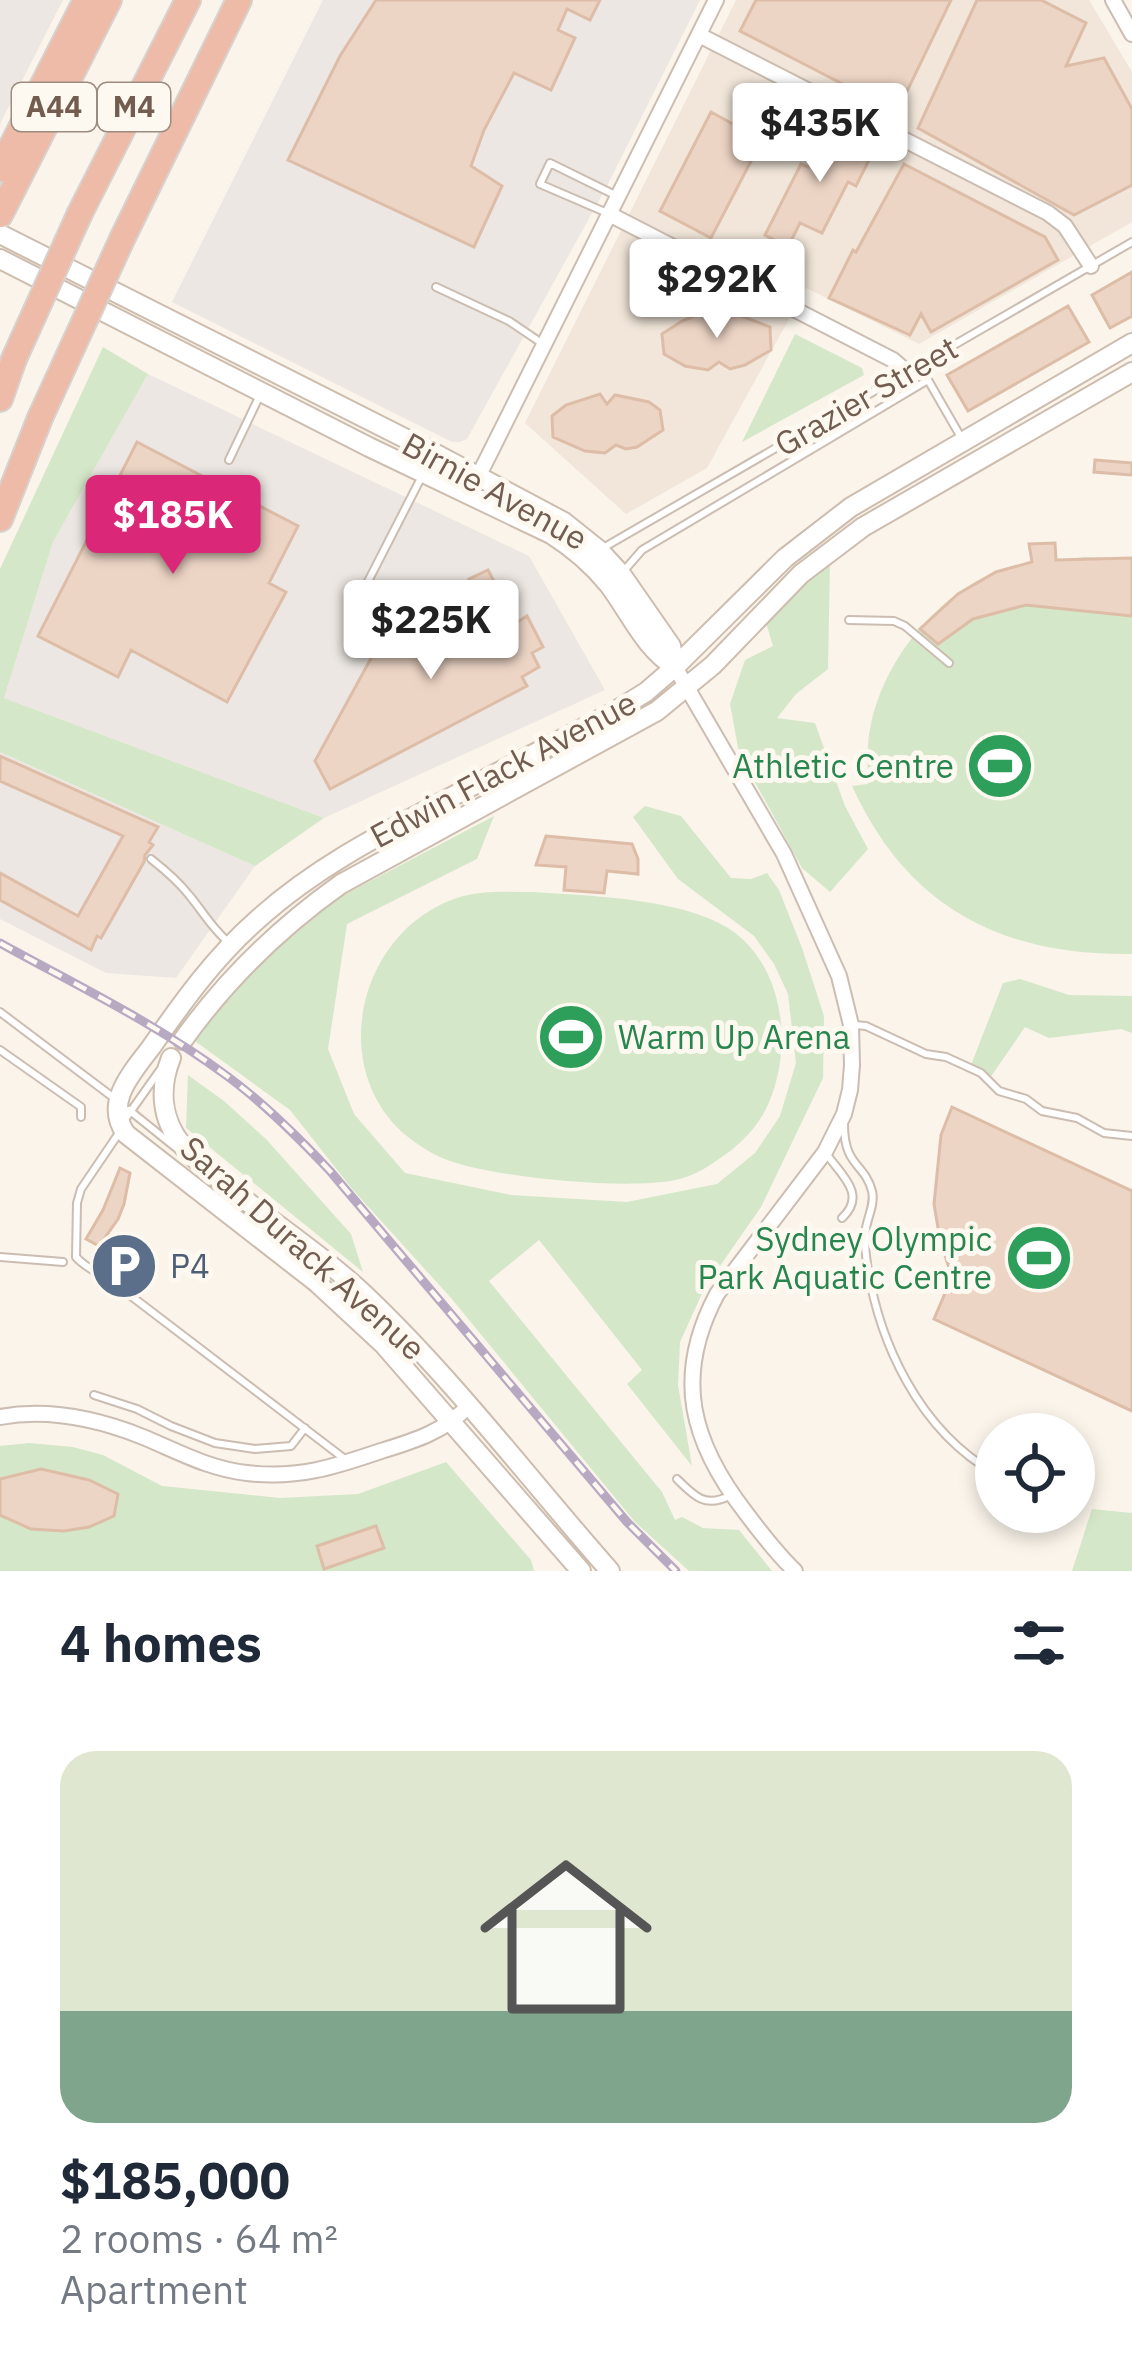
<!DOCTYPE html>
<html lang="en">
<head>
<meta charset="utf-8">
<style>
  body { margin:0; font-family:"IBM Plex Sans",sans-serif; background:#f2f2f3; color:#1f2937; height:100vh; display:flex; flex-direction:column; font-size:45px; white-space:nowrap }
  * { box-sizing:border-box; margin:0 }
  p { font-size:39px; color:#747a83 }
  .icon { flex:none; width:66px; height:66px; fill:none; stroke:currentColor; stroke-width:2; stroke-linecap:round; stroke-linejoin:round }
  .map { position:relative; height:1571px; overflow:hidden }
  .drawer { display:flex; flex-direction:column; background:#fff; flex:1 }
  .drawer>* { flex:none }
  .fabs { position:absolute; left:975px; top:1413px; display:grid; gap:24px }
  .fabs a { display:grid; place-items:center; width:120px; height:120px; border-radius:50%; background:#fff; box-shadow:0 6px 18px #0003; font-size:60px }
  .price { position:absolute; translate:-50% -102px; padding:0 27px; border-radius:12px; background:#fff; color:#222; font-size:39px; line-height:78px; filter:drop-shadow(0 3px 6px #0008) }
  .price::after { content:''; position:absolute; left:50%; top:72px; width:36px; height:27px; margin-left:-18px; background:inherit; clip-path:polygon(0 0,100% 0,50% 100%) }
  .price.selected { background:#db2777; color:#fff }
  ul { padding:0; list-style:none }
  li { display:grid; align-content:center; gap:24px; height:636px; padding:0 60px }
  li+li { border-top:3px solid #e0e1e3 }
  li span { display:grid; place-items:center; height:372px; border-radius:36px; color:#555 }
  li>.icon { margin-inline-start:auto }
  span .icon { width:216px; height:216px; fill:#fffc; stroke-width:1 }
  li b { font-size:51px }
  h2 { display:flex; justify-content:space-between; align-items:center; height:144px; padding:0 60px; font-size:51px }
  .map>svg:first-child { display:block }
  .residential { fill:#f1e6d9 }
  .industrial { fill:#ece7e2 }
  .green { fill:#d5e7c9 }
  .building { fill:#edd5c5; stroke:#ddbda7; stroke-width:3 }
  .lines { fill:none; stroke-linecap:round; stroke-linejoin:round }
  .lane-casing { stroke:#cbbdb1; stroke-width:10 }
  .street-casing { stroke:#cbbdb1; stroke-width:18 }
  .secondary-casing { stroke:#cdbdaf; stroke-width:22 }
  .highway-casing { stroke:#d8d2ce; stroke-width:28 }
  .lane { stroke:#fff; stroke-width:6 }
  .street { stroke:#fff; stroke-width:14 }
  .secondary { stroke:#fff; stroke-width:18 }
  .highway { stroke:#edbba8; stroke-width:24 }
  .rail-casing { stroke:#b8a9c3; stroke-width:9 }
  .rail { stroke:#fdf8f0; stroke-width:4.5; stroke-dasharray:14; stroke-linecap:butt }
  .highway-bridge-casing { stroke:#d8d2ce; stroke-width:28; stroke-linecap:butt }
  .highway-bridge { stroke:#edbba8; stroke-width:24 }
  .labels { text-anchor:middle; stroke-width:10; stroke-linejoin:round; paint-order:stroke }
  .shield { fill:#fdf8f0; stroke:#9c8c80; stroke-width:3 }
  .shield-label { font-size:30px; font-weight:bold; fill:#725d50 }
  .street-label { font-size:33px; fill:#725d50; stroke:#fdf8f0 }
  .leisure-label { font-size:33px; fill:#27864d; stroke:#fdf8f0; text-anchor:end }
  .service-label { font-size:33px; fill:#4e5e75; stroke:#fdf8f0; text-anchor:start }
</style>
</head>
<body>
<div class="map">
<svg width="1132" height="1571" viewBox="0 0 1132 1571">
  <rect width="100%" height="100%" fill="#faf4ea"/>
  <path class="residential" d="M 736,0 L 1089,0 L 1132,72 L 1132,222 L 919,344 L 806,288 L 707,468 L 626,514 L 525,423 Z"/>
  <path class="industrial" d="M 0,0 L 63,0 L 0,124 Z
    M 323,0 L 700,0 L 607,186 L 467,439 L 460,442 L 452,442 L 172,302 Z
    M 148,374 L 529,556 L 605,690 L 324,818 L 4,698 L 53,542 Z
    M 0,752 L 255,866 L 176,978 L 106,973 L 0,919 Z"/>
  <path class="green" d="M 795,334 L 862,368 L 864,375 L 742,442 Z
    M 103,347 L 148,374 L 53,542 L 4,698 L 324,818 L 255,866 L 0,752 L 0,569 Z
    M 1084,557 L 1132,558 L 1132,954 C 1001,956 907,907 852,786 L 868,784 C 868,771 867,759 868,746 C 873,675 928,601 993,573 C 1022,561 1054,561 1084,557 Z
    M 830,560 L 828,669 L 796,694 L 777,718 L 815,723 L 845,806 L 868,849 L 830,892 L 802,868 L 739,753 L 730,704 L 745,660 L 773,646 L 766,623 Z
    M 645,806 L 681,816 L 731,878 L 751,879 L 767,873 L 779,890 L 802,948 L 824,1016 L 823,1078 L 761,1207 L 704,1289 L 680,1342 L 678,1385 L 692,1466 L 627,1384 L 642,1370 L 539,1240 L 489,1281 L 662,1492 L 675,1520 L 682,1517 L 703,1528 L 739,1530 L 772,1571 L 689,1571 L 635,1522 L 451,1298 L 353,1190 L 290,1110 L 192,1039 L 235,985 L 321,907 L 494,816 L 477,859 L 347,924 L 328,1049 L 354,1114 L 405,1173 L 511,1195 L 627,1202 L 717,1184 L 755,1153 L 780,1116 L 796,1063 L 788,994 L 774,964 L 754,936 L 678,879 L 633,817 Z
    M 533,892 C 589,896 680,898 728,928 C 786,965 794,1052 766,1109 C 754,1132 737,1147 716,1161 C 705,1169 690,1177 675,1180 C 625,1190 499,1178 450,1161 C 433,1155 416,1144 403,1133 C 325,1062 362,927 460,897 C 483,890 509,892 533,892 Z
    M 1020,979 L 1069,995 L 1132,996 L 1132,1033 L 1121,1029 L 1049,1038 L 1025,1027 L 990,1078 L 971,1065 L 1003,983 Z
    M 188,1075 L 224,1101 L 266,1139 L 351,1234 L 363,1272 L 186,1128 Z
    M 29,1443 L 73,1447 L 103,1455 L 162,1486 L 280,1498 L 358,1494 L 446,1462 L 531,1560 L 534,1571 L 0,1571 L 0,1446 Z
    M 1092,1509 L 1132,1513 L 1132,1571 L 1072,1571 Z"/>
  <path class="building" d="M 376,0 L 600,0 L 590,20 L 567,9 L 558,30 L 575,38 L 551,90 L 514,73 L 484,130 L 471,166 L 502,186 L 474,247 L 288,160 L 340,56 Z
    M 756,0 L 951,0 L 897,112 L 740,31 Z
    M 977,0 L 1041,0 L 1086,23 L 1066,66 L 1104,58 L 1132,109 L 1132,185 L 1074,215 L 918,128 Z
    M 711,112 L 762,140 L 711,238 L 660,211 Z
    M 829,125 L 875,148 L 856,186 L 848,182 L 822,233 L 800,223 L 788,247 L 765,235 L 801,164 L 808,167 Z
    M 904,164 L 1045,237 L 1058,260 L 931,332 L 921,314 L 910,335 L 829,298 L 853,250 L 856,252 Z
    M 1132,272 L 1132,316 L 1110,328 L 1092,295 Z
    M 1068,306 L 1089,342 L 968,411 L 947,375 Z
    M 704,312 L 710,319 L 719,312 L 736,314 L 770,327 L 771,350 L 745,365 L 730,369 L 719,362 L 708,370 L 685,366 L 664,354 L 662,334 L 682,321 Z
    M 600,394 L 607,404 L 615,395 L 649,402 L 660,410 L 663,430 L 637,447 L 626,449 L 616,445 L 605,453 L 585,451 L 553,437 L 552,416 L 566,405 Z
    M 137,442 L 298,526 L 269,583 L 286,592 L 227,702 L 131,650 L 118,677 L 38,636 Z
    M 1095,460 L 1132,463 L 1132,475 L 1094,472 Z
    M 1055,543 L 1056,560 L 1132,558 L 1132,616 L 1026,605 L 973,619 L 938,644 L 920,629 L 958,594 L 996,572 L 1032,562 L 1029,544 Z
    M 488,570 L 516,623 L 527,616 L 543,647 L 532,653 L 539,667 L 522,677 L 527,686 L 330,789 L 315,761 L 376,649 L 474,596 L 469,579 Z
    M 0,756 L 158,827 L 149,842 L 153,845 L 145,855 L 144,862 L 101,938 L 97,936 L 91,950 L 0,900 L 0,873 L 78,916 L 123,836 L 0,781 Z
    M 546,836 L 632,844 L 638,859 L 638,874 L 607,871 L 604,893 L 564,890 L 566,867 L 536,865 Z
    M 952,1107 L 1132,1191 L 1132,1411 L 934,1319 L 952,1277 L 940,1240 L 934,1204 L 941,1135 Z
    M 120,1168 L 130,1173 L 124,1204 L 118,1219 L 99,1246 L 86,1239 L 103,1210 Z
    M 41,1469 L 89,1480 L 118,1494 L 114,1516 L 89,1527 L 64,1531 L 31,1529 L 0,1515 L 0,1479 Z
    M 376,1526 L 384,1548 L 324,1569 L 317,1546 Z"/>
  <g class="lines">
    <g class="lane-casing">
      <path id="lane" d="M 605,212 L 540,184 L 550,163 L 615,195
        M 436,287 L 509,321 L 543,344
        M 229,460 L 261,393
        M 603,548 L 1132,242
        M 622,573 L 642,550 L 928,380 L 962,439
        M 359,599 L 422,476
        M 849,620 L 894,621 L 905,626 L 949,663
        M 151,859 C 165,870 178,881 189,895 C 204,913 210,926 228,942
        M 0,1012 L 114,1098
        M 855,1025 L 866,1026 L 926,1054 L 946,1057 L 981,1073 L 999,1091 L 1026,1099 L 1042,1111 L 1077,1118 L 1104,1133 L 1132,1136
        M 0,1050 L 81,1107 L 81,1117
        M 129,1110 L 175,1147
        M 126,1118 L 160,1070
        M 844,1124 C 844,1167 864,1162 872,1191 C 875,1204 868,1216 866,1228 C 865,1237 865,1247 866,1256 C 877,1341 919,1431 996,1474
        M 121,1130 L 81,1189 L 77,1203 L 76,1257 C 86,1269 105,1276 118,1286 L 346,1460
        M 825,1152 C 840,1174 868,1194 842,1218
        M 0,1257 L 63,1262
        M 94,1395 L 137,1409 L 171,1426 L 215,1443 L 255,1449 L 291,1446 L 305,1428
        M 677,1479 C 694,1496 705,1508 729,1496"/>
    </g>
    <g class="street-casing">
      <path id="street" d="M 1113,0 L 1132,34
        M 699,35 L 1048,213 L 1065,226 L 1091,266
        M 609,214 L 893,360 L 907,372
        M 475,483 L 716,0
        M 675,667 L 784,854 L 839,976 L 851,1025 L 852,1065 L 850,1090 L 844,1114 L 825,1152 L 717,1294 C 673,1377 691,1442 746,1513 C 761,1533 777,1554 795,1571
        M 0,1417 C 49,1408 98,1419 143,1437 C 177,1451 209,1469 247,1473 C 298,1479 334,1467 381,1451 C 414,1441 446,1431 469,1405"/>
    </g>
    <g class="secondary-casing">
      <path id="secondary" d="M 0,234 L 438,455 L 564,522 L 599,550 L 621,574 L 671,646 L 675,667
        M 0,259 L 369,447 L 551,534 C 573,548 592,564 609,585 C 630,613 645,649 675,667
        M 183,1040 C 228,977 279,928 341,884 L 657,711 L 713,665 L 801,574 L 863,527 L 1132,372
        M 171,1058 C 159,1088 161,1119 182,1145 C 193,1159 209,1170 223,1182 C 269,1221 323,1255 366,1296 C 455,1381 529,1479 610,1571
        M 581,1571 L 384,1345 L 316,1282 L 126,1134 C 103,1102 133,1072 152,1046 C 184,1000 215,957 257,920 C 312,870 377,836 442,802 C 498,772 555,743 612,713 L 646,692 L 675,667 L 785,558 L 851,507 L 1132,343"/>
    </g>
    <g class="highway-casing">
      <path id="highway" d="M 0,169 L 86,0
        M 80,213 L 188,0
        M 0,215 L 109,0
        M 123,237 L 239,0
        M 0,399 L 14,359
        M 0,519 L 40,418"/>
    </g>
    <use href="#lane" class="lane"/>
    <use href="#street" class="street"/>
    <use href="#secondary" class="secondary"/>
    <use href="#highway" class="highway"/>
    <g class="rail-casing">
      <path id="rail" d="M 0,943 C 76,985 157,1024 227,1076 C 265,1104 298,1137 330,1171 L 627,1522 L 676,1571"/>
    </g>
    <use href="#rail" class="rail"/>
    <g class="highway-bridge-casing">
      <path id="highway-bridge" d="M 14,359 L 80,213
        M 40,418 L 123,237"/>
    </g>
    <use href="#highway-bridge" class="highway-bridge"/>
  </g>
  <defs>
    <g id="stadium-disc" transform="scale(3.45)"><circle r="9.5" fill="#2e9e5b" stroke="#fdf8f0"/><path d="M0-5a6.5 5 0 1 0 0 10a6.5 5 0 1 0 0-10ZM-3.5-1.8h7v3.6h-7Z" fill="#fff"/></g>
    <g id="parking-disc" transform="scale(3.45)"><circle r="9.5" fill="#5c6f8a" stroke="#fdf8f0"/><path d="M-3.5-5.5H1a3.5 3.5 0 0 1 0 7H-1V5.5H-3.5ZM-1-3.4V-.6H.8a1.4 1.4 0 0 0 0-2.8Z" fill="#fff"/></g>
  </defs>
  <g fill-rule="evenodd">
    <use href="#stadium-disc" x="1000" y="766"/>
    <use href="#stadium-disc" x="571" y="1037"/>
    <use href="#stadium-disc" x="1039" y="1258"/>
    <use href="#parking-disc" x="124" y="1266"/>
  </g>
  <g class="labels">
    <g class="shield">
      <rect x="12" y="83" width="84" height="48" rx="9"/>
      <rect x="98" y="83" width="72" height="48" rx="9"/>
    </g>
    <g class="shield-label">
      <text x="54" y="117">A44</text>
      <text x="134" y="117">M4</text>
    </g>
    <g class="street-label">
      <text transform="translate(866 396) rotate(-30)" y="12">Grazier Street</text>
      <text transform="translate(495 491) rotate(29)" y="12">Birnie Avenue</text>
      <text transform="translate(503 769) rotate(-28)" y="12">Edwin Flack Avenue</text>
      <text transform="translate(303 1248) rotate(42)" y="12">Sarah Durack Avenue</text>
    </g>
    <g class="leisure-label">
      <text x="954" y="778">Athletic Centre</text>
      <text x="618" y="1049" text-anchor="start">Warm Up Arena</text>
      <text x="992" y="1251">Sydney Olympic<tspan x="992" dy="38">Park Aquatic Centre</tspan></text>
    </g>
    <g class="service-label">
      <text x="170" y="1278">P4</text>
    </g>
  </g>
</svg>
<div class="fabs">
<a><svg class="icon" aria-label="locate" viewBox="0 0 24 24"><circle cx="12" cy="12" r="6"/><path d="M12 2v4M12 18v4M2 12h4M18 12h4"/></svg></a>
</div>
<b class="price" style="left:820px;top:185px">$435K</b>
<b class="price" style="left:717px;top:341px">$292K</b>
<b class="price selected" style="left:173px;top:577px">$185K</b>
<b class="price" style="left:431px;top:682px">$225K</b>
</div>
<section class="drawer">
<h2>4 homes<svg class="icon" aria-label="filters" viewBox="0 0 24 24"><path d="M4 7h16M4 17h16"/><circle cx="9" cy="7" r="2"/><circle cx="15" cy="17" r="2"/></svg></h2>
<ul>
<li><span style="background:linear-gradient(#dfe7d0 70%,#7fa58c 0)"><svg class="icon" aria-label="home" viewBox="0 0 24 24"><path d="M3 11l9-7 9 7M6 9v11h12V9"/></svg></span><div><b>$185,000</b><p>2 rooms · 64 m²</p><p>Apartment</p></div></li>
</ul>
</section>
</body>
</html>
